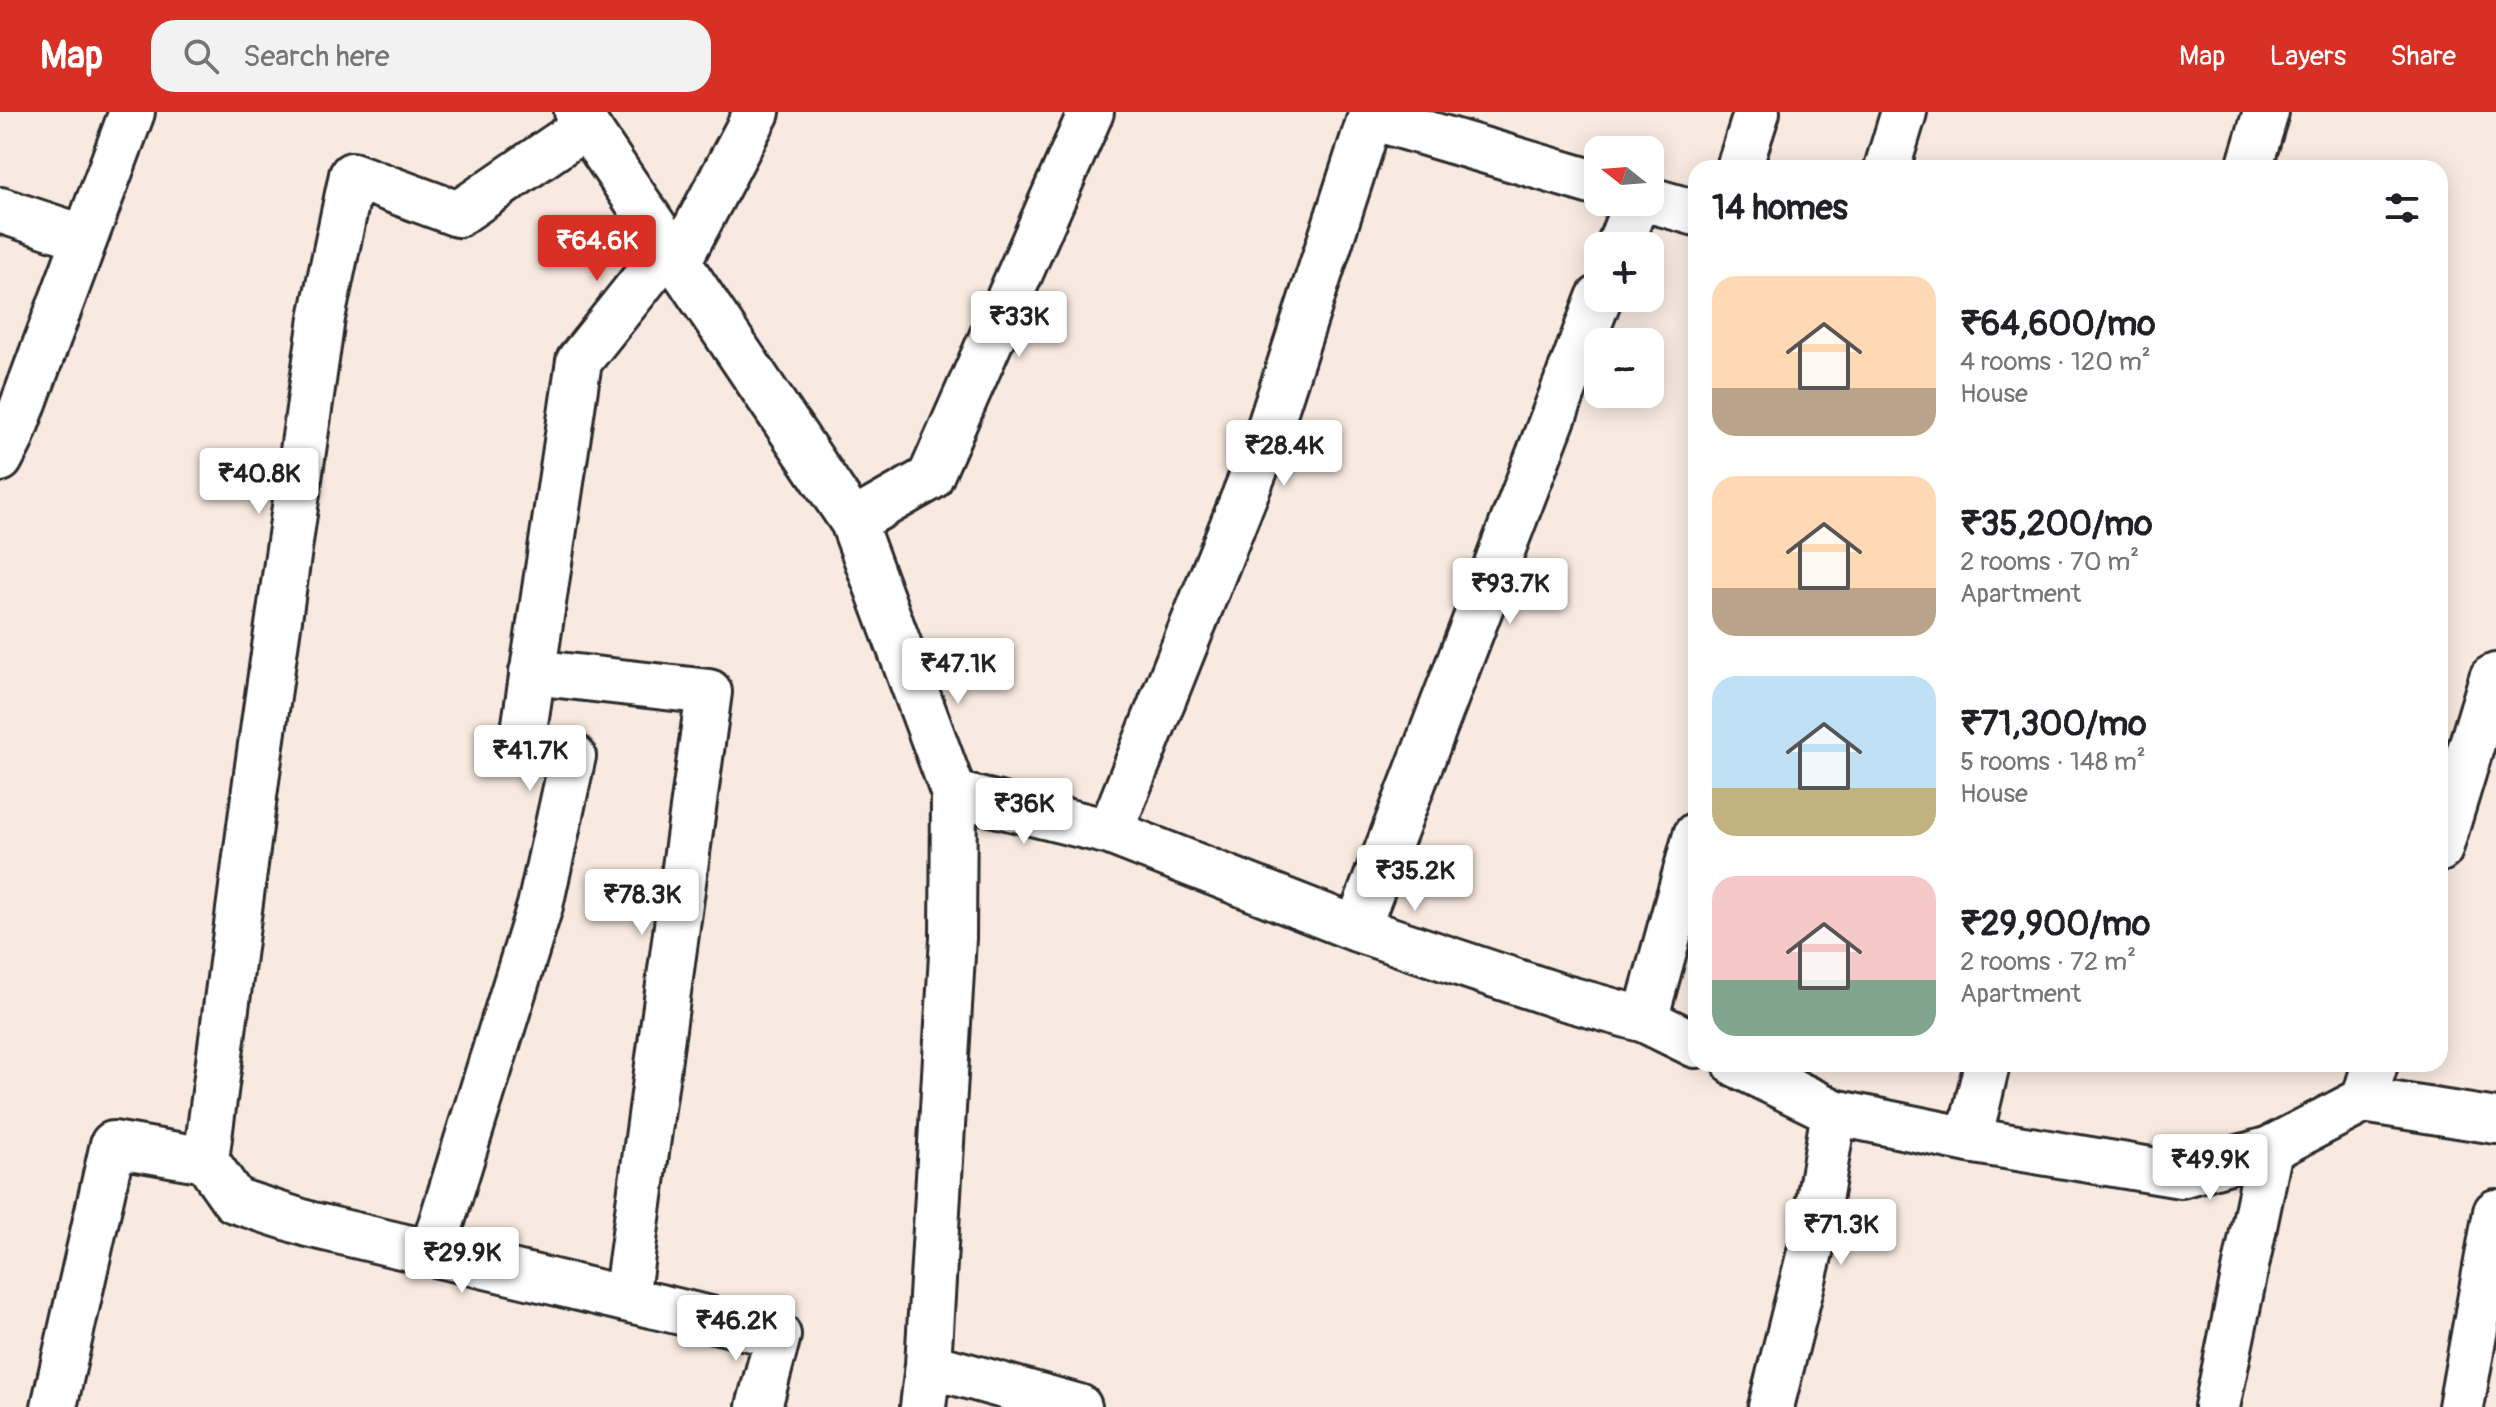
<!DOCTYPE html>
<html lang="en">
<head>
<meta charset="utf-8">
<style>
  body { margin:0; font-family:Pangolin,sans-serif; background:#f2f2f2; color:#202124; height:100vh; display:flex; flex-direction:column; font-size:30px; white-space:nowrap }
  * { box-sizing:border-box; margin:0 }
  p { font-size:26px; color:#757577 }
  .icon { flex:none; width:44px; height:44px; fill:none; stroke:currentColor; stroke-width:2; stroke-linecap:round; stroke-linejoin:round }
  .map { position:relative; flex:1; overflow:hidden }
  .details { position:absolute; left:1688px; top:48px; width:760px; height:912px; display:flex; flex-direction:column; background:#fff; border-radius:24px; box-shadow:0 4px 20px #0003 }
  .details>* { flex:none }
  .needle { width:52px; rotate:287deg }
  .buttons { position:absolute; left:1584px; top:24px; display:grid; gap:16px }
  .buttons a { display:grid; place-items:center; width:80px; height:80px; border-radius:16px; background:#fff; box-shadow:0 4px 20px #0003; font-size:40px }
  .price { position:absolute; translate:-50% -68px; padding:0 18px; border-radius:8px; background:#fff; color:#222; font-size:26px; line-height:52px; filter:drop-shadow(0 2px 4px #0008) }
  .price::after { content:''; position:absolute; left:50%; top:48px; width:24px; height:18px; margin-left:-12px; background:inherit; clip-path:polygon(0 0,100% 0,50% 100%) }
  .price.active { background:#d93025; color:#fff }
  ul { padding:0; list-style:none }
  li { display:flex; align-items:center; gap:24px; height:200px; padding:0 24px }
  li span { display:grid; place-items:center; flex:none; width:224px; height:160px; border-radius:24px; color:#555 }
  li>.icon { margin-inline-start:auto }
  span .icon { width:96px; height:96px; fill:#fffc; stroke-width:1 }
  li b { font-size:34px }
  h2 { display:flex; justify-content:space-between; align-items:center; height:96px; padding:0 24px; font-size:34px }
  header { display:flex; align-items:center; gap:48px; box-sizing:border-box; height:112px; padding:0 40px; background:#d93025; color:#fff }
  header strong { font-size:38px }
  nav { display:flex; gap:44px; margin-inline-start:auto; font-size:28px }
  .search { width:560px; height:72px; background:#f2f2f2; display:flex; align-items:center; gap:20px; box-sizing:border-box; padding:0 28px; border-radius:24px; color:#757577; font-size:30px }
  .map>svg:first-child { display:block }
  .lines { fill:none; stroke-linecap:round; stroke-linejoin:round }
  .minor-casing { stroke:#2b2b2b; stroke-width:50 }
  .minor { stroke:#fff; stroke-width:44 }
</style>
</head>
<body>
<header>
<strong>Map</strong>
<div class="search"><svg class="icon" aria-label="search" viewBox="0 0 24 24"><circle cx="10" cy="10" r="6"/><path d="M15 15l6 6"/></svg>Search here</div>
<nav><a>Map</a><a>Layers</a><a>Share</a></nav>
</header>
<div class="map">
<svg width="2496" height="1295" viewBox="0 0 2496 1295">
  <rect width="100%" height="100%" fill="#f8eae0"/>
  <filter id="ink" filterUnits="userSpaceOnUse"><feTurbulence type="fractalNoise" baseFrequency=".0125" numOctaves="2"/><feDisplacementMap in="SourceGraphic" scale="16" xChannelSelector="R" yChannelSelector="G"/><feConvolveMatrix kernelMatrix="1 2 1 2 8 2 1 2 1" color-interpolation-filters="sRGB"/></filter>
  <g filter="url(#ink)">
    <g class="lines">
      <g class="minor-casing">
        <path id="minor" d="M 577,0 L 853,410 L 954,682 L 953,826 L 928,1253 L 923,1295
          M 1371,5 L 1598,72
          M 586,14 L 458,102 L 352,63 L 322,206 L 258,654 L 206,1048 L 234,1088 L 308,1112 L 778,1223 L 759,1295
          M 1739,56 L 1757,0
          M 1887,56 L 1904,0
          M 2249,56 L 2266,0
          M 1650,88 L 1696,101
          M 0,98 L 85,126
          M 1619,134 L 1636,90
          M 678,150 L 757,0
          M 0,347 L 10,328 L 132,0
          M 853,410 L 930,366 L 1091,0
          M 532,560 L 709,580 L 626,1187
          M 954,682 L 1110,720 L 1357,817 L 1562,885 L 1645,908 L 1696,933
          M 1110,720 L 1260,345 L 1372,0
          M 2440,737 L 2492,566 L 2496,564
          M 1357,817 L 1599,186
          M 1645,908 L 1696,723
          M 1736,952 L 1834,1000 L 1969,1028 L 2181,1063 L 2270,1037 L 2364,988 L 2375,952
          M 2364,988 L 2496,1009
          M 1969,1028 L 1987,952
          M 432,1141 L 540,794 L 573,644 L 522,632 L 579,249 L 669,136
          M 928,1253 L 1079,1295
          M 54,1295 L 113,1032 L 206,1048
          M 1771,1295 L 1811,1136 L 1834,1000
          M 2217,1295 L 2270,1037
          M 2461,1295 L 2496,1100"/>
      </g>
      <use href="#minor" class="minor"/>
    </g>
  </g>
</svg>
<div class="buttons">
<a><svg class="needle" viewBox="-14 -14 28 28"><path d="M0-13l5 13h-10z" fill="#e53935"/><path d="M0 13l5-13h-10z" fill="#757577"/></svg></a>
<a>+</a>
<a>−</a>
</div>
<b class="price active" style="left:597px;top:171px">₹64.6K</b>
<b class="price" style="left:1019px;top:247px">₹33K</b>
<b class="price" style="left:1284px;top:376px">₹28.4K</b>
<b class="price" style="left:259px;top:404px">₹40.8K</b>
<b class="price" style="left:1510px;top:514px">₹93.7K</b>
<b class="price" style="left:958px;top:594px">₹47.1K</b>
<b class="price" style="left:530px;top:681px">₹41.7K</b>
<b class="price" style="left:1024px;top:734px">₹36K</b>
<b class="price" style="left:1415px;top:801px">₹35.2K</b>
<b class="price" style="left:642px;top:825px">₹78.3K</b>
<b class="price" style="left:2210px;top:1090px">₹49.9K</b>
<b class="price" style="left:1841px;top:1155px">₹71.3K</b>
<b class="price" style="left:462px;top:1183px">₹29.9K</b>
<b class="price" style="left:736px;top:1251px">₹46.2K</b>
<section class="details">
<h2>14 homes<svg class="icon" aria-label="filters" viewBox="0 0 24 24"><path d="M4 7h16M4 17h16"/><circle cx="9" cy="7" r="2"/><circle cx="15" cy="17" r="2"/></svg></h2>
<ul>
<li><span style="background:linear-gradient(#ffd9b3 70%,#b9a48a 0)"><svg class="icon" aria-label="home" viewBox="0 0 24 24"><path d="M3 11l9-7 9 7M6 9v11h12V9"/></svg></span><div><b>₹64,600/mo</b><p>4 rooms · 120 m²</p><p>House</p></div></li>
<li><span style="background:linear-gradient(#ffd9b3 70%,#b9a48a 0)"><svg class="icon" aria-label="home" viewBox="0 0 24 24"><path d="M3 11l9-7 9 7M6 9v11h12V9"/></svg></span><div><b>₹35,200/mo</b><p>2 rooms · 70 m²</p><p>Apartment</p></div></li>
<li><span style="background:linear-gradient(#bfe0f5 70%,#c2b280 0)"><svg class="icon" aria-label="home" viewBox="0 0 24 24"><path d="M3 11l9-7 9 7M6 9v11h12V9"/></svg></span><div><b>₹71,300/mo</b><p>5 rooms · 148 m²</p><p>House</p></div></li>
<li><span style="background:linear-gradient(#f6c9c9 65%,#7fa58c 0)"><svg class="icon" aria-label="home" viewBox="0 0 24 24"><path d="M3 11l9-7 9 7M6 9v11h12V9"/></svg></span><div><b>₹29,900/mo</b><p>2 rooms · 72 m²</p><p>Apartment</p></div></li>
</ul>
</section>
</div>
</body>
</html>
